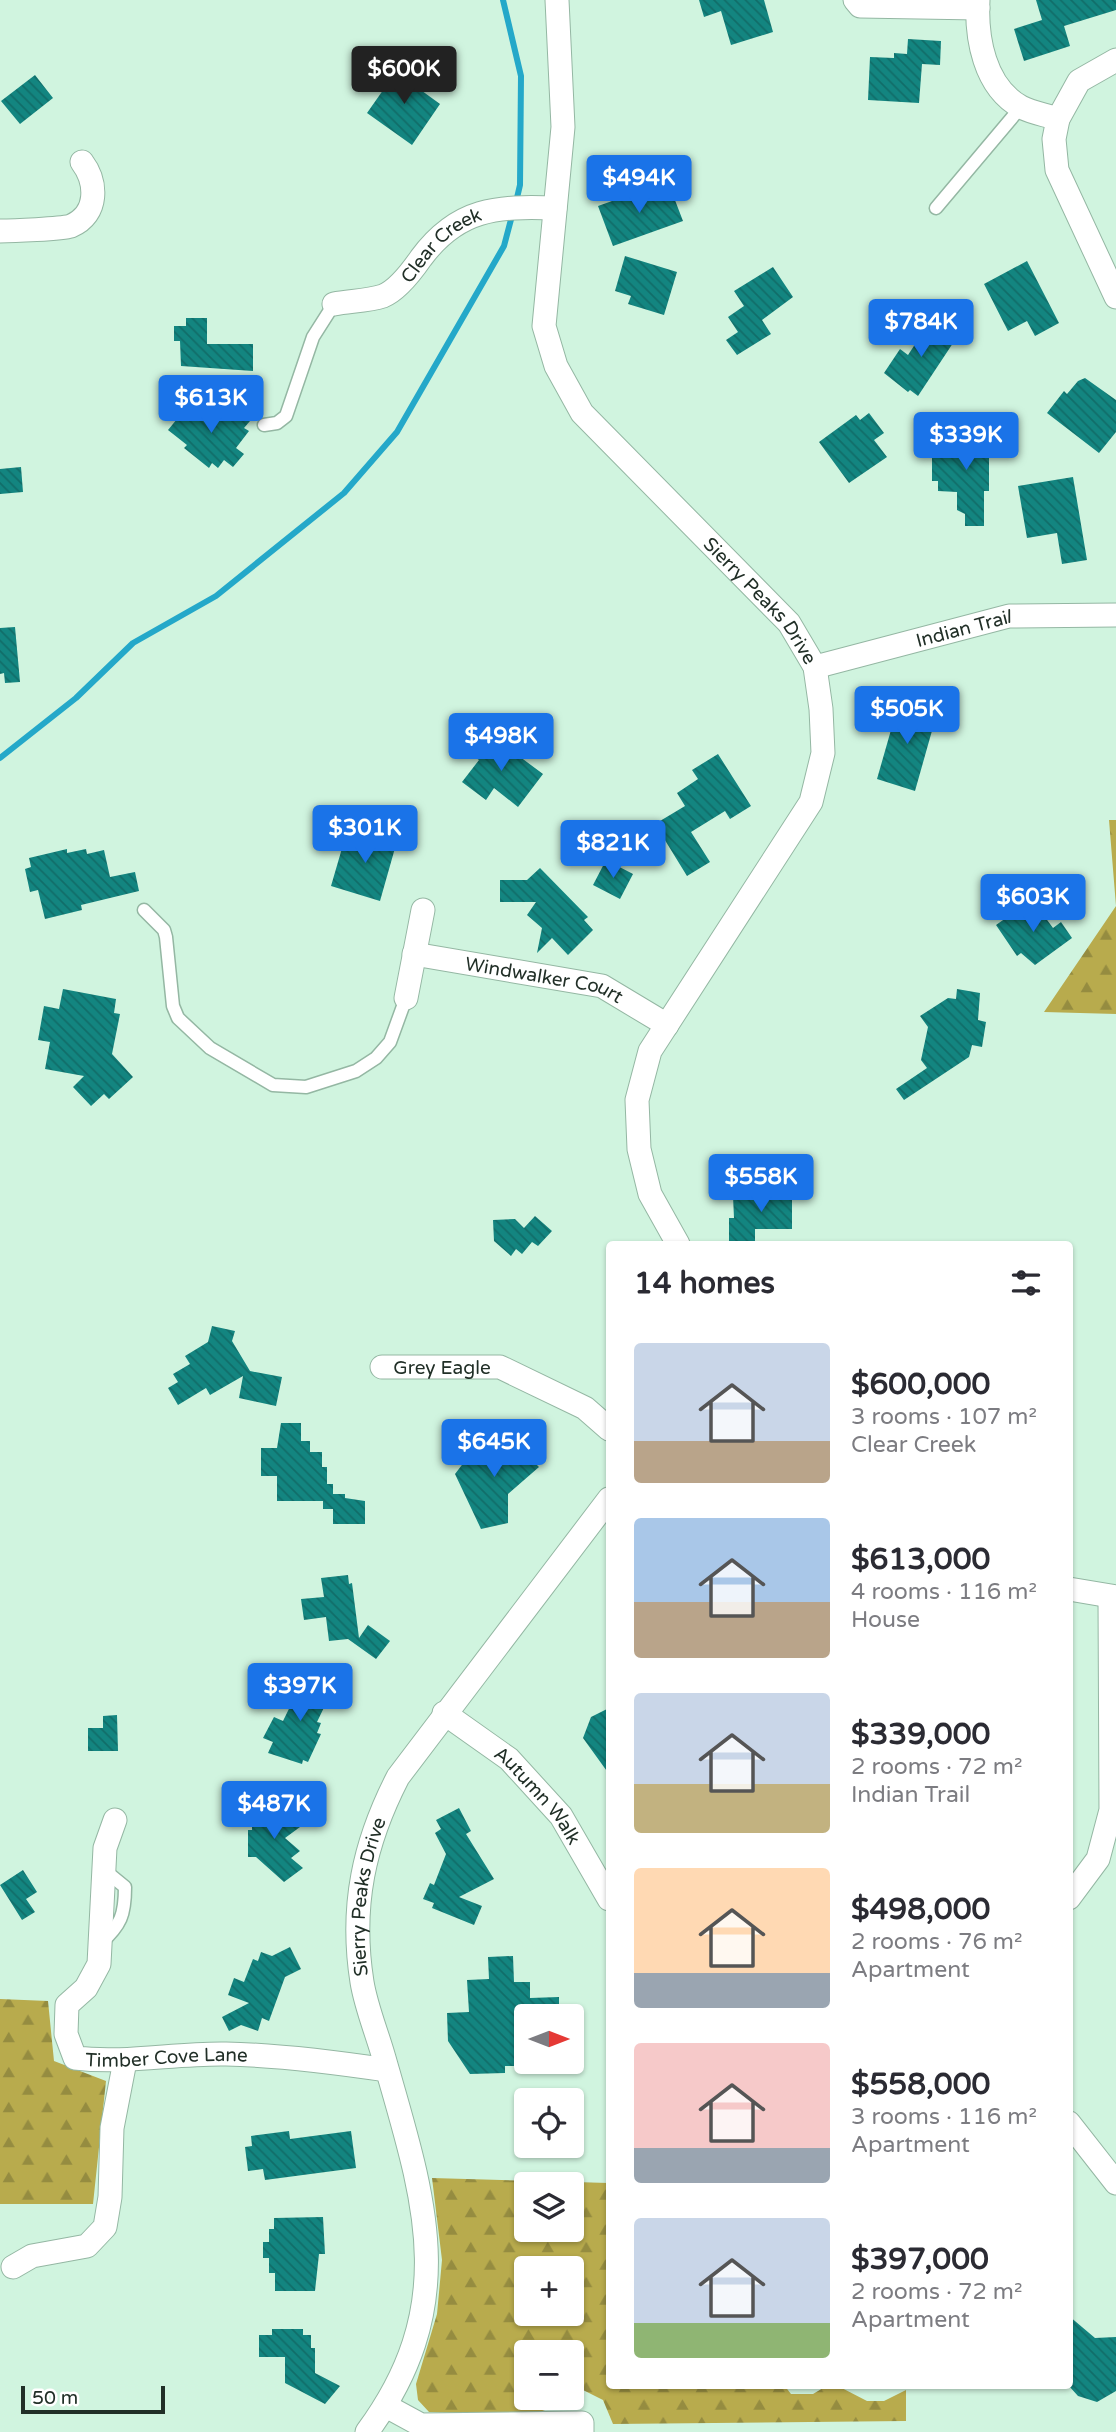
<!DOCTYPE html>
<html lang="en">
<head>
<meta charset="utf-8">
<style>
  body { margin:0; font-family:"Varela Round",sans-serif; background:#f7f7f7; color:#2b2b33; height:100vh; display:flex; flex-direction:column; font-size:26px; white-space:nowrap }
  * { box-sizing:border-box; margin:0 }
  p { font-size:23px; color:#7c7c81 }
  .icon { flex:none; width:38px; height:38px; fill:none; stroke:currentColor; stroke-width:2; stroke-linecap:round; stroke-linejoin:round }
  .map { position:relative; flex:1; overflow:hidden }
  .panel { position:absolute; left:606px; top:1241px; width:467px; height:1148px; display:flex; flex-direction:column; background:#fff; border-radius:7px; box-shadow:0 2px 5px #0004 }
  .panel>* { flex:none }
  .needle { width:46px; rotate:90deg }
  .tools { position:absolute; left:514px; top:2004px; display:grid; gap:14px }
  .tools a { display:grid; place-items:center; width:70px; height:70px; border-radius:7px; background:#fff; box-shadow:0 2px 5px #0004; font-size:35px }
  .scale { position:absolute; left:21px; bottom:18px; width:144px; box-sizing:border-box; padding-left:7px; border:4px solid #212f27; border-top:0; font-size:19px; line-height:24px; white-space:nowrap; color:#212f27; -webkit-text-stroke:5px #fff; paint-order:stroke }
  .price { position:absolute; translate:-50% -60px; padding:0 16px; border-radius:7px; background:#1a73e8; color:#fff; font-size:23px; line-height:46px; filter:drop-shadow(0 2px 4px #0008) }
  .price::after { content:''; position:absolute; left:50%; top:42px; width:21px; height:16px; margin-left:-10px; background:inherit; clip-path:polygon(0 0,100% 0,50% 100%) }
  .price.active { background:#222; color:#fff }
  ul { padding:0; list-style:none }
  li { display:flex; align-items:center; gap:21px; height:175px; padding:0 28px }
  li span { display:grid; place-items:center; flex:none; width:196px; height:140px; border-radius:7px; color:#555 }
  li>.icon { margin-inline-start:auto }
  span .icon { width:84px; height:84px; fill:#fffc; stroke-width:1 }
  li b { font-size:30px }
  h2 { display:flex; justify-content:space-between; align-items:center; height:84px; padding:0 28px; font-size:30px }
  .map>svg:first-child { display:block }
  .forest { fill:url(#forest-firs); fill-rule:evenodd }
  .lines { fill:none; stroke-linecap:round; stroke-linejoin:round }
  .stream { stroke:#24a8c9; stroke-width:6 }
  .building { fill:url(#building-back-hatch) }
  .service-casing { stroke:#94b7a3; stroke-width:15 }
  .minor-casing { stroke:#94b7a3; stroke-width:25 }
  .service { stroke:#fff; stroke-width:12 }
  .minor { stroke:#fff; stroke-width:23 }
  .labels { text-anchor:middle; stroke-width:6; stroke-linejoin:round; paint-order:stroke }
  .street-label { font-size:19px; fill:#212f27; stroke:#fff }
</style>
</head>
<body>
<div class="map">
<svg width="1116" height="2432" viewBox="0 0 1116 2432">
  <defs>
    <pattern id="forest-firs" width="22" height="20" patternUnits="userSpaceOnUse" patternTransform="scale(1.75)"><rect width="22" height="20" fill="#b8ab4d"/><path d="M5 1l3.5 6h-7zM16 11l3.5 6h-7z" fill="#958c40"/></pattern>
    <pattern id="building-back-hatch" width="6" height="6" patternUnits="userSpaceOnUse" patternTransform="scale(1.75)"><rect width="6" height="6" fill="#138580"/><path d="M-1 5l2 2M0 0l6 6M5-1l2 2" fill="none" stroke="#116d69"/></pattern>
  </defs>
  <rect width="100%" height="100%" fill="#d0f4df"/>
  <path class="forest" d="M 1109,820 L 1116,820 L 1116,1014 L 1044,1012 L 1116,906 Z
    M 0,1999 L 48,2001 L 54,2061 L 106,2081 L 93,2204 L 0,2204 Z
    M 432,2178 L 609,2183 L 609,2385 L 784,2385 L 791,2394 L 813,2394 L 828,2385 L 836,2385 L 867,2401 L 884,2401 L 906,2390 L 906,2421 L 613,2424 L 603,2400 L 581,2389 L 572,2391 L 572,2352 L 527,2352 L 527,2398 L 557,2398 L 545,2410 L 531,2415 L 429,2412 L 418,2400 L 416,2384 L 437,2314 L 442,2260 ZM 527,2184 L 572,2184 L 572,2230 L 527,2230 ZM 527,2268 L 572,2268 L 572,2314 L 527,2314 Z"/>
  <g class="lines">
    <path class="stream" d="M 503,0 L 521,76 L 520,185 L 516,202
      M 0,758 L 76,698 L 133,643 L 216,596 L 344,493 L 397,432 L 504,246 L 513,212"/>
  </g>
  <path class="building" d="M 699,0 L 764,0 L 773,32 L 731,45 L 721,11 L 704,17 Z
    M 1036,0 L 1116,0 L 1116,10 L 1064,26 L 1070,46 L 1024,61 L 1014,29 L 1042,20 Z
    M 908,39 L 941,41 L 940,65 L 922,64 L 919,103 L 868,100 L 870,57 L 894,58 L 894,53 L 907,54 Z
    M 400,66 L 424,80 L 418,88 L 440,104 L 412,145 L 367,113 Z
    M 35,75 L 53,98 L 20,124 L 1,101 Z
    M 660,184 L 665,198 L 673,195 L 683,221 L 613,246 L 598,206 Z
    M 625,256 L 677,272 L 664,315 L 628,304 L 631,296 L 615,291 Z
    M 1027,261 L 1059,323 L 1035,336 L 1027,321 L 1008,331 L 984,284 Z
    M 773,267 L 793,297 L 762,320 L 771,334 L 737,355 L 726,340 L 738,332 L 728,317 L 744,306 L 734,291 Z
    M 186,318 L 207,318 L 207,344 L 253,344 L 253,371 L 181,366 L 180,341 L 174,341 L 174,326 L 186,326 Z
    M 931,320 L 957,337 L 918,396 L 910,390 L 908,392 L 884,373 L 900,349 L 908,355 Z
    M 1085,378 L 1116,400 L 1116,432 L 1099,453 L 1047,413 L 1064,391 L 1067,394 L 1078,381 Z
    M 178,401 L 211,427 L 230,405 L 250,421 L 244,428 L 249,431 L 236,448 L 244,454 L 233,467 L 224,460 L 218,468 L 212,463 L 209,468 L 184,448 L 187,445 L 168,430 L 177,419 L 169,413 Z
    M 869,413 L 884,433 L 874,440 L 887,457 L 849,483 L 819,442 L 856,415 L 860,420 Z
    M 965,423 L 981,423 L 981,433 L 989,433 L 989,491 L 984,491 L 984,526 L 965,526 L 965,514 L 957,510 L 957,492 L 938,491 L 938,481 L 932,481 L 932,458 L 937,458 L 937,447 L 954,447 L 954,433 L 965,433 Z
    M 21,467 L 23,492 L 0,494 L 0,469 Z
    M 1073,477 L 1087,560 L 1062,564 L 1057,533 L 1027,538 L 1018,486 Z
    M 15,627 L 20,682 L 5,683 L 4,673 L 0,674 L 0,628 Z
    M 899,702 L 937,713 L 915,791 L 877,779 Z
    M 485,737 L 497,746 L 500,742 L 543,774 L 518,807 L 494,788 L 486,800 L 462,782 L 479,760 L 472,755 Z
    M 718,754 L 751,806 L 730,819 L 725,811 L 691,832 L 710,862 L 687,876 L 655,824 L 685,806 L 677,793 L 698,779 L 692,770 Z
    M 362,831 L 397,841 L 380,901 L 331,886 L 345,838 L 359,842 Z
    M 67,849 L 67,853 L 86,849 L 87,854 L 104,850 L 110,877 L 135,872 L 139,891 L 81,905 L 82,910 L 45,919 L 38,890 L 30,892 L 25,869 L 31,867 L 29,858 Z
    M 606,860 L 633,874 L 620,899 L 593,885 Z
    M 540,868 L 588,917 L 584,920 L 593,930 L 568,955 L 552,938 L 537,953 L 542,928 L 527,915 L 536,902 L 500,902 L 500,880 L 527,880 Z
    M 1023,906 L 1039,909 L 1053,928 L 1061,922 L 1072,938 L 1035,965 L 1021,953 L 1017,956 L 996,925 Z
    M 63,989 L 116,999 L 114,1013 L 120,1014 L 112,1054 L 133,1077 L 109,1099 L 104,1094 L 91,1106 L 73,1087 L 84,1076 L 45,1069 L 50,1042 L 38,1040 L 44,1006 L 59,1009 Z
    M 957,989 L 980,993 L 978,1020 L 986,1022 L 982,1047 L 972,1045 L 969,1057 L 904,1100 L 896,1089 L 927,1068 L 921,1060 L 928,1027 L 920,1016 L 948,998 L 956,999 Z
    M 768,1182 L 792,1184 L 792,1229 L 755,1229 L 755,1244 L 729,1244 L 729,1218 L 734,1218 L 733,1196 L 768,1196 Z
    M 535,1216 L 552,1231 L 538,1246 L 532,1242 L 522,1254 L 516,1249 L 511,1256 L 494,1241 L 493,1220 L 515,1219 L 524,1228 Z
    M 212,1326 L 235,1331 L 232,1341 L 250,1371 L 282,1377 L 276,1406 L 239,1398 L 243,1376 L 210,1395 L 206,1388 L 178,1405 L 168,1388 L 178,1382 L 173,1374 L 190,1364 L 185,1356 L 208,1342 Z
    M 281,1423 L 301,1423 L 301,1441 L 310,1441 L 310,1452 L 322,1452 L 322,1467 L 327,1467 L 327,1484 L 333,1484 L 333,1494 L 345,1494 L 345,1498 L 365,1501 L 365,1524 L 333,1524 L 333,1509 L 323,1509 L 323,1501 L 277,1501 L 277,1476 L 261,1476 L 261,1448 L 277,1448 Z
    M 503,1432 L 539,1467 L 508,1494 L 508,1523 L 481,1529 L 455,1474 L 481,1440 L 490,1447 Z
    M 348,1575 L 349,1584 L 352,1583 L 359,1638 L 368,1625 L 390,1641 L 376,1659 L 348,1639 L 329,1641 L 326,1617 L 304,1620 L 301,1599 L 324,1597 L 321,1578 Z
    M 306,1674 L 329,1681 L 323,1693 L 330,1695 L 317,1722 L 321,1723 L 317,1733 L 321,1734 L 308,1762 L 303,1760 L 302,1764 L 268,1753 L 273,1742 L 263,1738 L 274,1717 L 283,1721 Z
    M 609,1708 L 609,1774 L 583,1738 L 591,1717 Z
    M 117,1715 L 118,1751 L 88,1751 L 88,1728 L 103,1728 L 103,1716 Z
    M 256,1805 L 286,1805 L 286,1814 L 300,1827 L 285,1838 L 300,1851 L 291,1858 L 303,1868 L 284,1882 L 256,1857 L 248,1857 L 248,1830 L 252,1830 L 252,1823 L 256,1823 Z
    M 459,1808 L 471,1831 L 466,1834 L 494,1879 L 459,1897 L 482,1906 L 474,1925 L 432,1908 L 434,1903 L 423,1899 L 430,1883 L 434,1885 L 446,1854 L 435,1833 L 441,1829 L 436,1820 Z
    M 23,1870 L 37,1892 L 26,1899 L 35,1912 L 22,1920 L 0,1885 Z
    M 290,1947 L 301,1969 L 285,1977 L 269,2021 L 262,2018 L 258,2031 L 241,2025 L 229,2031 L 222,2017 L 249,2003 L 228,1995 L 234,1978 L 244,1982 L 253,1959 L 258,1961 L 261,1952 L 272,1956 Z
    M 513,1956 L 514,1982 L 530,1982 L 530,1998 L 559,1997 L 559,2016 L 527,2016 L 527,2066 L 505,2066 L 505,2073 L 470,2074 L 448,2041 L 447,2013 L 469,2012 L 467,1980 L 489,1979 L 488,1957 Z
    M 289,2131 L 290,2139 L 351,2131 L 356,2168 L 265,2180 L 263,2169 L 248,2171 L 245,2147 L 252,2146 L 251,2136 Z
    M 323,2217 L 325,2254 L 319,2254 L 315,2291 L 275,2291 L 275,2273 L 269,2273 L 269,2258 L 263,2258 L 263,2242 L 269,2242 L 269,2229 L 274,2229 L 274,2218 Z
    M 1069,2316 L 1095,2338 L 1116,2337 L 1116,2391 L 1097,2402 L 1078,2396 L 1069,2386 Z
    M 272,2329 L 303,2329 L 303,2335 L 311,2335 L 311,2348 L 315,2348 L 315,2373 L 340,2386 L 325,2404 L 285,2383 L 285,2357 L 259,2357 L 259,2335 L 272,2335 Z"/>
  <g class="lines">
    <g class="service-casing">
      <path id="service" d="M 936,208 L 1021,107
        M 264,425 L 277,423 L 286,416 L 313,337 L 334,304
        M 144,910 L 164,930 L 166,937 L 173,1006 L 178,1018 L 210,1048 L 273,1085 L 306,1087 L 356,1071 L 376,1058 L 390,1042 L 406,998
        M 100,1944 C 121,1925 125,1915 125,1887 L 103,1869"/>
    </g>
    <g class="minor-casing">
      <g id="minor">
        <path id="s1" d="M 557,0 L 563,127 L 544,326 L 556,366 L 582,413 L 789,623 L 815,667 L 821,709 L 823,753 L 811,802 L 650,1051 L 637,1100 L 639,1149 L 650,1194 L 678,1244"/>
        <path d="M 855,0 L 860,6 L 978,8"/>
        <path d="M 978,0 C 976,37 984,87 1021,107 C 1032,113 1047,115 1058,119"/>
        <path d="M 1116,60 L 1079,81 L 1058,119 L 1054,139 L 1057,170 L 1116,297"/>
        <path d="M 0,231 C 12,231 61,229 71,226 C 99,214 97,182 82,162"/>
        <path id="s2" d="M 334,304 C 349,301 368,301 383,296 C 398,290 412,271 421,258 C 458,208 497,206 555,208"/>
        <path id="s3" d="M 815,667 L 1009,616 L 1116,615"/>
        <path id="s4" d="M 414,954 L 602,986 L 667,1025"/>
        <path d="M 406,998 L 423,910"/>
        <path id="s5" d="M 382,1367 L 500,1367 L 585,1408 L 609,1429"/>
        <path d="M 1069,1589 L 1116,1597"/>
        <path id="s6" d="M 444,1713 L 509,1759 L 561,1816 L 609,1899"/>
        <path id="s7" d="M 115,1820 L 105,1848 L 99,1964 L 86,1988 L 67,2005 L 66,2034 L 75,2058 C 126,2064 175,2053 226,2054 C 280,2055 333,2062 387,2070"/>
        <path d="M 1069,1898 L 1098,1859 L 1111,1810 L 1110,1598"/>
        <path d="M 1069,2123 L 1116,2183"/>
        <path d="M 13,2267 L 32,2256 L 87,2246 L 105,2227 L 110,2197 L 112,2128 L 125,2061"/>
        <path d="M 386,2406 L 421,2425 L 582,2423 L 582,2432"/>
        <path id="s8" d="M 367,2432 C 462,2303 424,2198 384,2058 C 377,2033 366,2007 362,1982 C 350,1906 364,1843 398,1777 L 609,1499"/>
      </g>
    </g>
    <use href="#service" class="service"/>
    <use href="#minor" class="minor"/>
  </g>
  <g class="labels">
    <g class="street-label">
      <text dy="7" stroke="none"><textPath href="#s2" startOffset="128">Clear Creek</textPath></text>
      <text dy="7" stroke="none"><textPath href="#s1" startOffset="682">Sierry Peaks Drive</textPath></text>
      <text dy="7" stroke="none"><textPath href="#s3" startOffset="154">Indian Trail</textPath></text>
      <text dy="7" stroke="none"><textPath href="#s4" startOffset="133">Windwalker Court</textPath></text>
      <text dy="7" stroke="none"><textPath href="#s5" startOffset="60">Grey Eagle</textPath></text>
      <text dy="7" stroke="none"><textPath href="#s6" startOffset="126">Autumn Walk</textPath></text>
      <text dy="7" stroke="none"><textPath href="#s8" startOffset="558">Sierry Peaks Drive</textPath></text>
      <text dy="7" stroke="none"><textPath href="#s7" startOffset="345">Timber Cove Lane</textPath></text>
    </g>
  </g>
</svg>
<div class="tools">
<a><svg class="needle" viewBox="-14 -14 28 28"><path d="M0-13l5 13h-10z" fill="#e53935"/><path d="M0 13l5-13h-10z" fill="#7c7c81"/></svg></a>
<a><svg class="icon" aria-label="locate" viewBox="0 0 24 24"><circle cx="12" cy="12" r="6"/><path d="M12 2v4M12 18v4M2 12h4M18 12h4"/></svg></a>
<a><svg class="icon" aria-label="layers" viewBox="0 0 24 24"><path d="M12 4l9 5-9 5-9-5zM3 14l9 5 9-5"/></svg></a>
<a>+</a>
<a>−</a>
</div>
<div class="scale">50 m</div>
<b class="price active" style="left:404px;top:106px">$600K</b>
<b class="price" style="left:639px;top:215px">$494K</b>
<b class="price" style="left:921px;top:359px">$784K</b>
<b class="price" style="left:211px;top:435px">$613K</b>
<b class="price" style="left:966px;top:472px">$339K</b>
<b class="price" style="left:907px;top:746px">$505K</b>
<b class="price" style="left:501px;top:773px">$498K</b>
<b class="price" style="left:365px;top:865px">$301K</b>
<b class="price" style="left:613px;top:880px">$821K</b>
<b class="price" style="left:1033px;top:934px">$603K</b>
<b class="price" style="left:761px;top:1214px">$558K</b>
<b class="price" style="left:494px;top:1479px">$645K</b>
<b class="price" style="left:300px;top:1723px">$397K</b>
<b class="price" style="left:274px;top:1841px">$487K</b>
<section class="panel">
<h2>14 homes<svg class="icon" aria-label="filters" viewBox="0 0 24 24"><path d="M4 7h16M4 17h16"/><circle cx="9" cy="7" r="2"/><circle cx="15" cy="17" r="2"/></svg></h2>
<ul>
<li><span style="background:linear-gradient(#c9d6e8 70%,#b9a48a 0)"><svg class="icon" aria-label="home" viewBox="0 0 24 24"><path d="M3 11l9-7 9 7M6 9v11h12V9"/></svg></span><div><b>$600,000</b><p>3 rooms · 107 m²</p><p>Clear Creek</p></div></li>
<li><span style="background:linear-gradient(#a9c7e8 60%,#b9a48a 0)"><svg class="icon" aria-label="home" viewBox="0 0 24 24"><path d="M3 11l9-7 9 7M6 9v11h12V9"/></svg></span><div><b>$613,000</b><p>4 rooms · 116 m²</p><p>House</p></div></li>
<li><span style="background:linear-gradient(#c9d6e8 65%,#c2b280 0)"><svg class="icon" aria-label="home" viewBox="0 0 24 24"><path d="M3 11l9-7 9 7M6 9v11h12V9"/></svg></span><div><b>$339,000</b><p>2 rooms · 72 m²</p><p>Indian Trail</p></div></li>
<li><span style="background:linear-gradient(#ffd9b3 75%,#9aa5b1 0)"><svg class="icon" aria-label="home" viewBox="0 0 24 24"><path d="M3 11l9-7 9 7M6 9v11h12V9"/></svg></span><div><b>$498,000</b><p>2 rooms · 76 m²</p><p>Apartment</p></div></li>
<li><span style="background:linear-gradient(#f6c9c9 75%,#9aa5b1 0)"><svg class="icon" aria-label="home" viewBox="0 0 24 24"><path d="M3 11l9-7 9 7M6 9v11h12V9"/></svg></span><div><b>$558,000</b><p>3 rooms · 116 m²</p><p>Apartment</p></div></li>
<li><span style="background:linear-gradient(#c9d6e8 75%,#8fb573 0)"><svg class="icon" aria-label="home" viewBox="0 0 24 24"><path d="M3 11l9-7 9 7M6 9v11h12V9"/></svg></span><div><b>$397,000</b><p>2 rooms · 72 m²</p><p>Apartment</p></div></li>
</ul>
</section>
</div>
</body>
</html>
